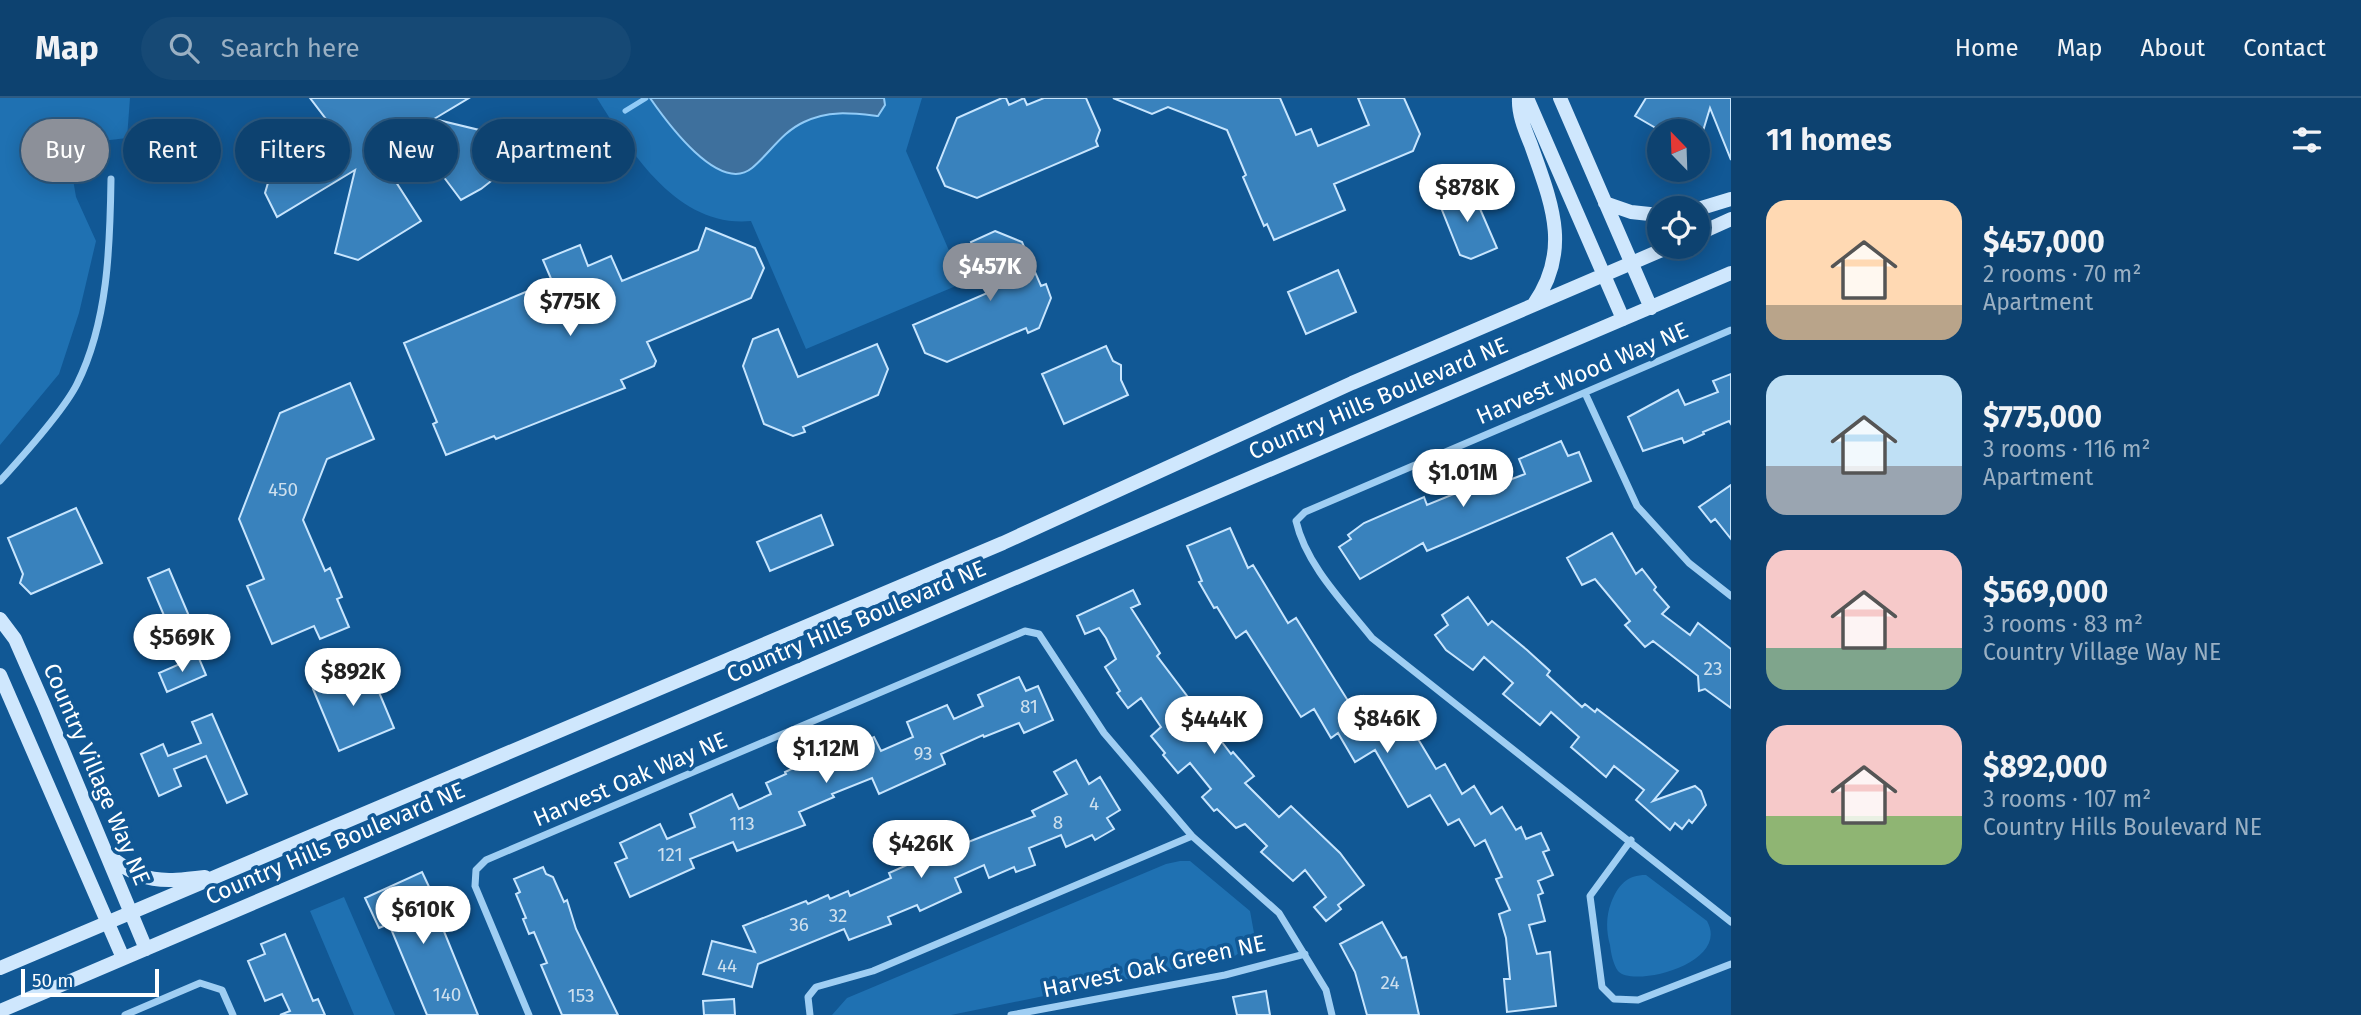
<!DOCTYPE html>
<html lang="en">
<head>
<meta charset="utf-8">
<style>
  body { margin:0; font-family:"Fira Sans",sans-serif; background:#164975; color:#f1f3f6; height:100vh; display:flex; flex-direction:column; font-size:26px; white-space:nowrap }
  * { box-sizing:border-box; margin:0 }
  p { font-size:23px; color:#9ab0c3 }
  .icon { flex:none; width:38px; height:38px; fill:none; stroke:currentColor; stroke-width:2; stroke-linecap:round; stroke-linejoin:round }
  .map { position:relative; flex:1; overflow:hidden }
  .drawer { display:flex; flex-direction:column; background:#0d4270; width:630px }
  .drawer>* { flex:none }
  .guide { position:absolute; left:21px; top:21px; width:665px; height:63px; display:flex; gap:14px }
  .needle { width:46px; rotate:337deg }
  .fabs { position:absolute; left:1647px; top:21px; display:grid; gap:14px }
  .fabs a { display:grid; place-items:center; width:63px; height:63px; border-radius:50%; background:#0d4270; box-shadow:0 4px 18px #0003,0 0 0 2px #2d5b83; font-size:35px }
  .scale { position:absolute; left:21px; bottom:18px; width:138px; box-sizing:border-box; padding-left:7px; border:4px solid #fff; border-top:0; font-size:19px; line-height:24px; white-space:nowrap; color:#fff; -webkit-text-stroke:5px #115895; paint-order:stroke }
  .price { position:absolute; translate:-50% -60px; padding:0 16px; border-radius:24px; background:#fff; color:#222; font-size:23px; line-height:46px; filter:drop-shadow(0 2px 4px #0008) }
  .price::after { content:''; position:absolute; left:50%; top:42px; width:21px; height:16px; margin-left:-10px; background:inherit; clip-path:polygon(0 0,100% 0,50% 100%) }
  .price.on { background:#8c9099; color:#fff }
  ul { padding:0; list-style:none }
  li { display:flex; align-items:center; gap:21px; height:175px; padding:0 35px }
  li span { display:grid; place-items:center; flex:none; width:196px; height:140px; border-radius:21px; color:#555 }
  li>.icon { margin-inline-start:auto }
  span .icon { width:84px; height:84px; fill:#fffc; stroke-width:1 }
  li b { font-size:30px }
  h2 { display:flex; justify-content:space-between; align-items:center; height:84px; padding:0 35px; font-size:30px }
  .tag { padding:0 24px; border-radius:32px; background:#0d4270; box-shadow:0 4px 18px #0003,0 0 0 2px #2d5b83; font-size:24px; line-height:63px }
  .tag.on { background:#8c9099; color:#fff }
  header { display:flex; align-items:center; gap:42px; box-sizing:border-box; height:98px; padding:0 35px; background:#0d4270; border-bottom:2px solid #2d5b83 }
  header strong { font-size:33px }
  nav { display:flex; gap:38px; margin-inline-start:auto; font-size:24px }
  .search { width:490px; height:63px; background:#164975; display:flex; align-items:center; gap:18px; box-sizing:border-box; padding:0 24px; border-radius:38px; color:#9ab0c3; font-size:26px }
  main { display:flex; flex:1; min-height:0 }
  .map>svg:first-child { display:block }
  .green { fill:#1f71b2 }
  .water { fill:#3e709d; stroke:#91cbf7; stroke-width:2 }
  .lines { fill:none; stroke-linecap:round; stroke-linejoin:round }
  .stream { stroke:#91cbf7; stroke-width:5 }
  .building { fill:#3982bd; stroke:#c7e5fe; stroke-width:2 }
  .street { stroke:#9fcef3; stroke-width:7 }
  .secondary { stroke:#cfe7fd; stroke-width:14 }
  .labels { text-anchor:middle; stroke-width:7; stroke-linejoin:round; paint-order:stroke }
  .number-label { font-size:19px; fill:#cee0ee }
  .street-label { font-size:23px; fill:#fff; stroke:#115895 }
</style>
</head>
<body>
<header>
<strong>Map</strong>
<div class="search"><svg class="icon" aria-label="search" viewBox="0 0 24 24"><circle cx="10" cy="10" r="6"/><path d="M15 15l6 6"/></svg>Search here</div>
<nav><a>Home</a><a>Map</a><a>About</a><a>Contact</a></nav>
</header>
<main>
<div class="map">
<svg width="1731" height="917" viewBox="0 0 1731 917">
  <rect width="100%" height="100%" fill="#115895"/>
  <path class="green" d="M 0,0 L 130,0 L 127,40 L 93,44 L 71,69 L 76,99 L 96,143 L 79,215 L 59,276 L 0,347 Z
    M 597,0 L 922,0 L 906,53 L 963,185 L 806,251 L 751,123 C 677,130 631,54 597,0 Z
    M 1180,763 L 1190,763 L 1250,813 L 1254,835 L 1244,852 L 1233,859 L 951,917 L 832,917 L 847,900 L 1166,766 Z
    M 1646,777 L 1707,823 C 1731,866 1632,890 1618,873 C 1613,866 1611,855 1610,847 C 1606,833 1606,818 1611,805 C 1618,787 1627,777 1646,777 Z
    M 344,799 L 395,917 L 354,917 L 310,813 Z"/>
  <path class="water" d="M 650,0 L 884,0 L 885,7 L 878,18 C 851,15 829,12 804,24 C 782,34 770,55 752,70 C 719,97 666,23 650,0 Z"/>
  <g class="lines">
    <path class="stream" d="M 625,13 L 646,0"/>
  </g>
  <path class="building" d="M 310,0 L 469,0 L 434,21 L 525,43 L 523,58 L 481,91 L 461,102 L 431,62 L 396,84 L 421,123 L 358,162 L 335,155 L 355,72 L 277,119 L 265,95 L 284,31 L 345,46 Z
    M 1002,0 L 1006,0 L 1009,7 L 1024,0 L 1027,7 L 1044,0 L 1086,0 L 1100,32 L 1096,43 L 1098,48 L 977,100 L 945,88 L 937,70 L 957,20 Z
    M 1113,0 L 1280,0 L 1296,37 L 1311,31 L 1318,48 L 1369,27 L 1358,0 L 1404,0 L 1420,36 L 1413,53 L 1334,86 L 1345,112 L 1274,142 L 1267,126 L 1264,128 L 1243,79 L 1246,77 L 1227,32 L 1168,9 L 1152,16 Z
    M 1646,0 L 1731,0 L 1731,62 L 1710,10 L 1703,33 L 1661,33 L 1635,18 Z
    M 1471,90 L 1497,150 L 1471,161 L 1460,157 L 1438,102 Z
    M 706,130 L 755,150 L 764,170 L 751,200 L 647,244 L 656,263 L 654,268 L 621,282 L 625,290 L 496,341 L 494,338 L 446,357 L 433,326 L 437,324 L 404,245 L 552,183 L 543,162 L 580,147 L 588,168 L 611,158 L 622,183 L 698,152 Z
    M 995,133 L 1022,144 L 1041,188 L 1046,186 L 1051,200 L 1039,230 L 1028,235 L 1026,230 L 947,264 L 925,255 L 913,227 L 992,193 L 971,144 Z
    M 1338,172 L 1356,214 L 1306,236 L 1288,194 Z
    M 778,231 L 798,279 L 877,246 L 888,271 L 878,297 L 803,329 L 805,334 L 793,338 L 764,326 L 743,268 L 753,241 Z
    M 1106,248 L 1113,263 L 1121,267 L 1121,282 L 1128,297 L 1064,326 L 1042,276 Z
    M 1731,276 L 1731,326 L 1729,323 L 1703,334 L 1704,336 L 1684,345 L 1682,340 L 1643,353 L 1628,319 L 1678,292 L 1685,307 L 1718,294 L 1713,283 Z
    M 350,285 L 374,341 L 327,361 L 303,422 L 325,473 L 330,470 L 342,499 L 337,501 L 349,529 L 320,541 L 314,528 L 272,546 L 247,488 L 264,481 L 239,421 L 280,315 Z
    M 1561,343 L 1568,358 L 1579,354 L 1591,383 L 1427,453 L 1423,445 L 1360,481 L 1339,449 L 1351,441 L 1348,437 L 1364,425 L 1424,399 L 1427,407 L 1454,396 L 1450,388 L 1468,381 L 1493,372 L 1499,386 L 1525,376 L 1519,361 Z
    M 1731,387 L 1731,441 L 1715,421 L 1711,424 L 1699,409 Z
    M 76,410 L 102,465 L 31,496 L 20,485 L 23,476 L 8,440 Z
    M 821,417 L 833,447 L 770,473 L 757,444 Z
    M 1230,430 L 1248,470 L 1253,467 L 1288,525 L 1296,520 L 1350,606 L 1363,598 L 1381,627 L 1392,621 L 1402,638 L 1412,631 L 1436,671 L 1445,666 L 1462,696 L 1474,688 L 1491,716 L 1502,709 L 1516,732 L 1521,729 L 1526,741 L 1541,735 L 1549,752 L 1543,754 L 1553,777 L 1538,783 L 1543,795 L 1538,797 L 1545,823 L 1529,827 L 1537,856 L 1550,854 L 1556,908 L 1507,914 L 1504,881 L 1510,881 L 1506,840 L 1499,816 L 1510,812 L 1496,781 L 1502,779 L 1485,742 L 1475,748 L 1459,721 L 1448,727 L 1430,697 L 1408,709 L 1375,652 L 1355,664 L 1338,635 L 1331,640 L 1314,611 L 1301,619 L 1246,533 L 1236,540 L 1217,509 L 1214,510 L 1199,484 L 1202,483 L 1187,448 Z
    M 1612,435 L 1636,476 L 1642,471 L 1656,489 L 1654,492 L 1669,509 L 1662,516 L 1690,537 L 1698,525 L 1731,551 L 1731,610 L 1705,591 L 1699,593 L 1698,578 L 1653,543 L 1645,549 L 1625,527 L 1630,523 L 1595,481 L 1582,487 L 1567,460 Z
    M 169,471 L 192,525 L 171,534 L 148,480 Z
    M 1133,492 L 1140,506 L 1131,510 L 1160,555 L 1157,558 L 1231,656 L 1233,654 L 1254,678 L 1245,685 L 1279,719 L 1291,708 L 1340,755 L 1364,787 L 1338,807 L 1341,811 L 1326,823 L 1314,809 L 1326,799 L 1305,772 L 1293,783 L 1261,754 L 1267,748 L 1245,726 L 1236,730 L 1217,711 L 1214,713 L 1202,699 L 1211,691 L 1190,665 L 1178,675 L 1163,657 L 1165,655 L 1151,638 L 1161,629 L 1141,600 L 1128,610 L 1117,595 L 1120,593 L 1105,569 L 1116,561 L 1106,540 L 1099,530 L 1085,536 L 1077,518 Z
    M 1468,499 L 1488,527 L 1492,523 L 1527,552 L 1550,573 L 1547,577 L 1582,609 L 1585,606 L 1595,614 L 1597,611 L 1678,673 L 1653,703 L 1695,688 L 1701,693 L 1706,707 L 1692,725 L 1689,722 L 1682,731 L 1675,725 L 1670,732 L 1636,702 L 1644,692 L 1614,668 L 1606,679 L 1571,649 L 1579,639 L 1551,614 L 1540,627 L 1503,596 L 1513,585 L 1484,559 L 1473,572 L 1446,552 L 1435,537 L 1448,527 L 1442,517 Z
    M 198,558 L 206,577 L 167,594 L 159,575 Z
    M 368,568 L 394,630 L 339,653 L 313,591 Z
    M 1019,579 L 1026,593 L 1038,588 L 1053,622 L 1024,635 L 1019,625 L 984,639 L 983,637 L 941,656 L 945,666 L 879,696 L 872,680 L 832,696 L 834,699 L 799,714 L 805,727 L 737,753 L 733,744 L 690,761 L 694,770 L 630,799 L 615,765 L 627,760 L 620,745 L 660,726 L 667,741 L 695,729 L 690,716 L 732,696 L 739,711 L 771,696 L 766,685 L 786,676 L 785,674 L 850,644 L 852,649 L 874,639 L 881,653 L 913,639 L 907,624 L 947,607 L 954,621 L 983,608 L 978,597 Z
    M 212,616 L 247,696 L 227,705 L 206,658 L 174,671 L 181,688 L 159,698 L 141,656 L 163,646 L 168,658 L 201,645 L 192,624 Z
    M 1076,662 L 1089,686 L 1100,679 L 1120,712 L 1107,720 L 1114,731 L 1095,742 L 1092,737 L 1066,749 L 1061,737 L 1029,750 L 1035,767 L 1016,774 L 1014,769 L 989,780 L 984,767 L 955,780 L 961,794 L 920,813 L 917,807 L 888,819 L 891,826 L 849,842 L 844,831 L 758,866 L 752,889 L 703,876 L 712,843 L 755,854 L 743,828 L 806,803 L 808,806 L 828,797 L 830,801 L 848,793 L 850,798 L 891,780 L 889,775 L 925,759 L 923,754 L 955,742 L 958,748 L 1035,718 L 1032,713 L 1067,696 L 1054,674 Z
    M 543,769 L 546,776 L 553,779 L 564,804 L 567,802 L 576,831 L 618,917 L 562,917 L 541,867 L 547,865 L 534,834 L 529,836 L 523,821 L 526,820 L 516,796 L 520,794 L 514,781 Z
    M 422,774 L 431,793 L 428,794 L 478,917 L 427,917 L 389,826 L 379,830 L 365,800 Z
    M 1382,824 L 1402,860 L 1406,859 L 1419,917 L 1367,917 L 1355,874 L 1340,846 Z
    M 285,836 L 313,903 L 318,901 L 325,917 L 280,917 L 290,913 L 282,896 L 265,903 L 248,863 L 265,856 L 261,846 Z
    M 1266,893 L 1270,917 L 1237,917 L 1233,899 Z
    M 734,901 L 735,917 L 704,917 L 703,903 Z"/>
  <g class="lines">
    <path class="street" d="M 1731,232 L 1305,414 L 1296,423 C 1306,467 1344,505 1372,540 L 1731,824
      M 1585,295 L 1637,408 L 1689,465 L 1731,498
      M 0,383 C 21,360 64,312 77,286 C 108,224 110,149 111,81
      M 1631,742 L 1590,798 L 1602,889 L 1614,901 L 1638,902 L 1731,866
      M 125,917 L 200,885 L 222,892 L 233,917
      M 529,917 L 475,788 L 476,772 L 486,762 L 1025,533 L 1039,536 L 1104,635 L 1192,738 L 1279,815 L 1326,892 L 1332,917
      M 810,917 L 808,899 L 816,889 L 873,873 L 1192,738
      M 1011,917 L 1225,877 L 1305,856"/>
    <path class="secondary" d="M 1519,0 C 1518,16 1525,32 1531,47 C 1551,104 1572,151 1534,206
      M 1527,0 L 1623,221
      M 1560,0 L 1651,210
      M 1605,105 L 1631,114 L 1659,117
      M 1698,111 L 1731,101
      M 1698,136 L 1731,121
      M 0,521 L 15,541 L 44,607 L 146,851
      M 0,577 L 123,860
      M 108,757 C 143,786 162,784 205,779
      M 0,870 L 1003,445 L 1352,285 L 1669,149
      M 0,913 L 1731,175"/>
  </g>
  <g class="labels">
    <g class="number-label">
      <text x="283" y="398">450</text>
      <text x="1713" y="577">23</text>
      <text x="1029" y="615">81</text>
      <text x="923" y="662">93</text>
      <text x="1094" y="712">4</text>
      <text x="1058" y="731">8</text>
      <text x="742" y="732">113</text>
      <text x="670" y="763">121</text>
      <text x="838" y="824">32</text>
      <text x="799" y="833">36</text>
      <text x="727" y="874">44</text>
      <text x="1390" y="891">24</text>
      <text x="447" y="903">140</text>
      <text x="581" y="904">153</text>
    </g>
    <g class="street-label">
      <text transform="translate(1582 275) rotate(-23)" y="8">Harvest Wood Way NE</text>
      <text transform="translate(1378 300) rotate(-23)" y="8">Country Hills Boulevard NE</text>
      <text transform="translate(856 523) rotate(-23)" y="8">Country Hills Boulevard NE</text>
      <text transform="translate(97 676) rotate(67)" y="8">Country Village Way NE</text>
      <text transform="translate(630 681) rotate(-23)" y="8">Harvest Oak Way NE</text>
      <text transform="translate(335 745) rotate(-23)" y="8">Country Hills Boulevard NE</text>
      <text transform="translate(1154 868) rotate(-12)" y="8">Harvest Oak Green NE</text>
    </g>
  </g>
</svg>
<div class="fabs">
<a><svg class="needle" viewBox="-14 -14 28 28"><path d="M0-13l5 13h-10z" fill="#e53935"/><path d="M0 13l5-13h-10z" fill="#9ab0c3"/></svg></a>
<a><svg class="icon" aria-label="locate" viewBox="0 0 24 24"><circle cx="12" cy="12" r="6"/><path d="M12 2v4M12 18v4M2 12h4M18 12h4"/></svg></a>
</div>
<div class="scale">50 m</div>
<b class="price" style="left:1467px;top:126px">$878K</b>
<b class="price on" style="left:990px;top:205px">$457K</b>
<b class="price" style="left:570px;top:240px">$775K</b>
<b class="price" style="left:1463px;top:411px">$1.01M</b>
<b class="price" style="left:182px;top:576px">$569K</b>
<b class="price" style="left:353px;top:610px">$892K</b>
<b class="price" style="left:1387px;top:657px">$846K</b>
<b class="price" style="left:1214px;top:658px">$444K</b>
<b class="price" style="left:826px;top:687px">$1.12M</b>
<b class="price" style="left:921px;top:782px">$426K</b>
<b class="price" style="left:423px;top:848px">$610K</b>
<div class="guide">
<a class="tag on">Buy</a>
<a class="tag">Rent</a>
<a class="tag">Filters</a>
<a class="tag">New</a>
<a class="tag">Apartment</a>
</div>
</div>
<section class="drawer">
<h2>11 homes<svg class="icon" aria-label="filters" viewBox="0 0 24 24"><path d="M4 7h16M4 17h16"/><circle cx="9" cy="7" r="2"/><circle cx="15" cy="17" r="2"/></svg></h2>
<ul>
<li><span style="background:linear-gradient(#ffd9b3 75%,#b9a48a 0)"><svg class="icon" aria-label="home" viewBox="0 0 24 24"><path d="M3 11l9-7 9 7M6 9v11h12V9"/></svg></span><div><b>$457,000</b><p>2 rooms · 70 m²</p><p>Apartment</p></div></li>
<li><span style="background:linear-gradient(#bfe0f5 65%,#9aa5b1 0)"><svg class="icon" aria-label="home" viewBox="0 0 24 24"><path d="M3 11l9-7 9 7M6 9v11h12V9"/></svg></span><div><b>$775,000</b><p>3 rooms · 116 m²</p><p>Apartment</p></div></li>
<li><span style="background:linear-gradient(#f6c9c9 70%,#7fa58c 0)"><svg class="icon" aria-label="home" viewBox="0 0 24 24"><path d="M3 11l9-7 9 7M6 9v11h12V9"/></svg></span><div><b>$569,000</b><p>3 rooms · 83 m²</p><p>Country Village Way NE</p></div></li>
<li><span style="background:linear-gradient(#f6c9c9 65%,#8fb573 0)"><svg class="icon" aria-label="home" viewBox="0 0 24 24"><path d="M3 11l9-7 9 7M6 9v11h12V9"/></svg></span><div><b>$892,000</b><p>3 rooms · 107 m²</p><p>Country Hills Boulevard NE</p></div></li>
</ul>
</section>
</main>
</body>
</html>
